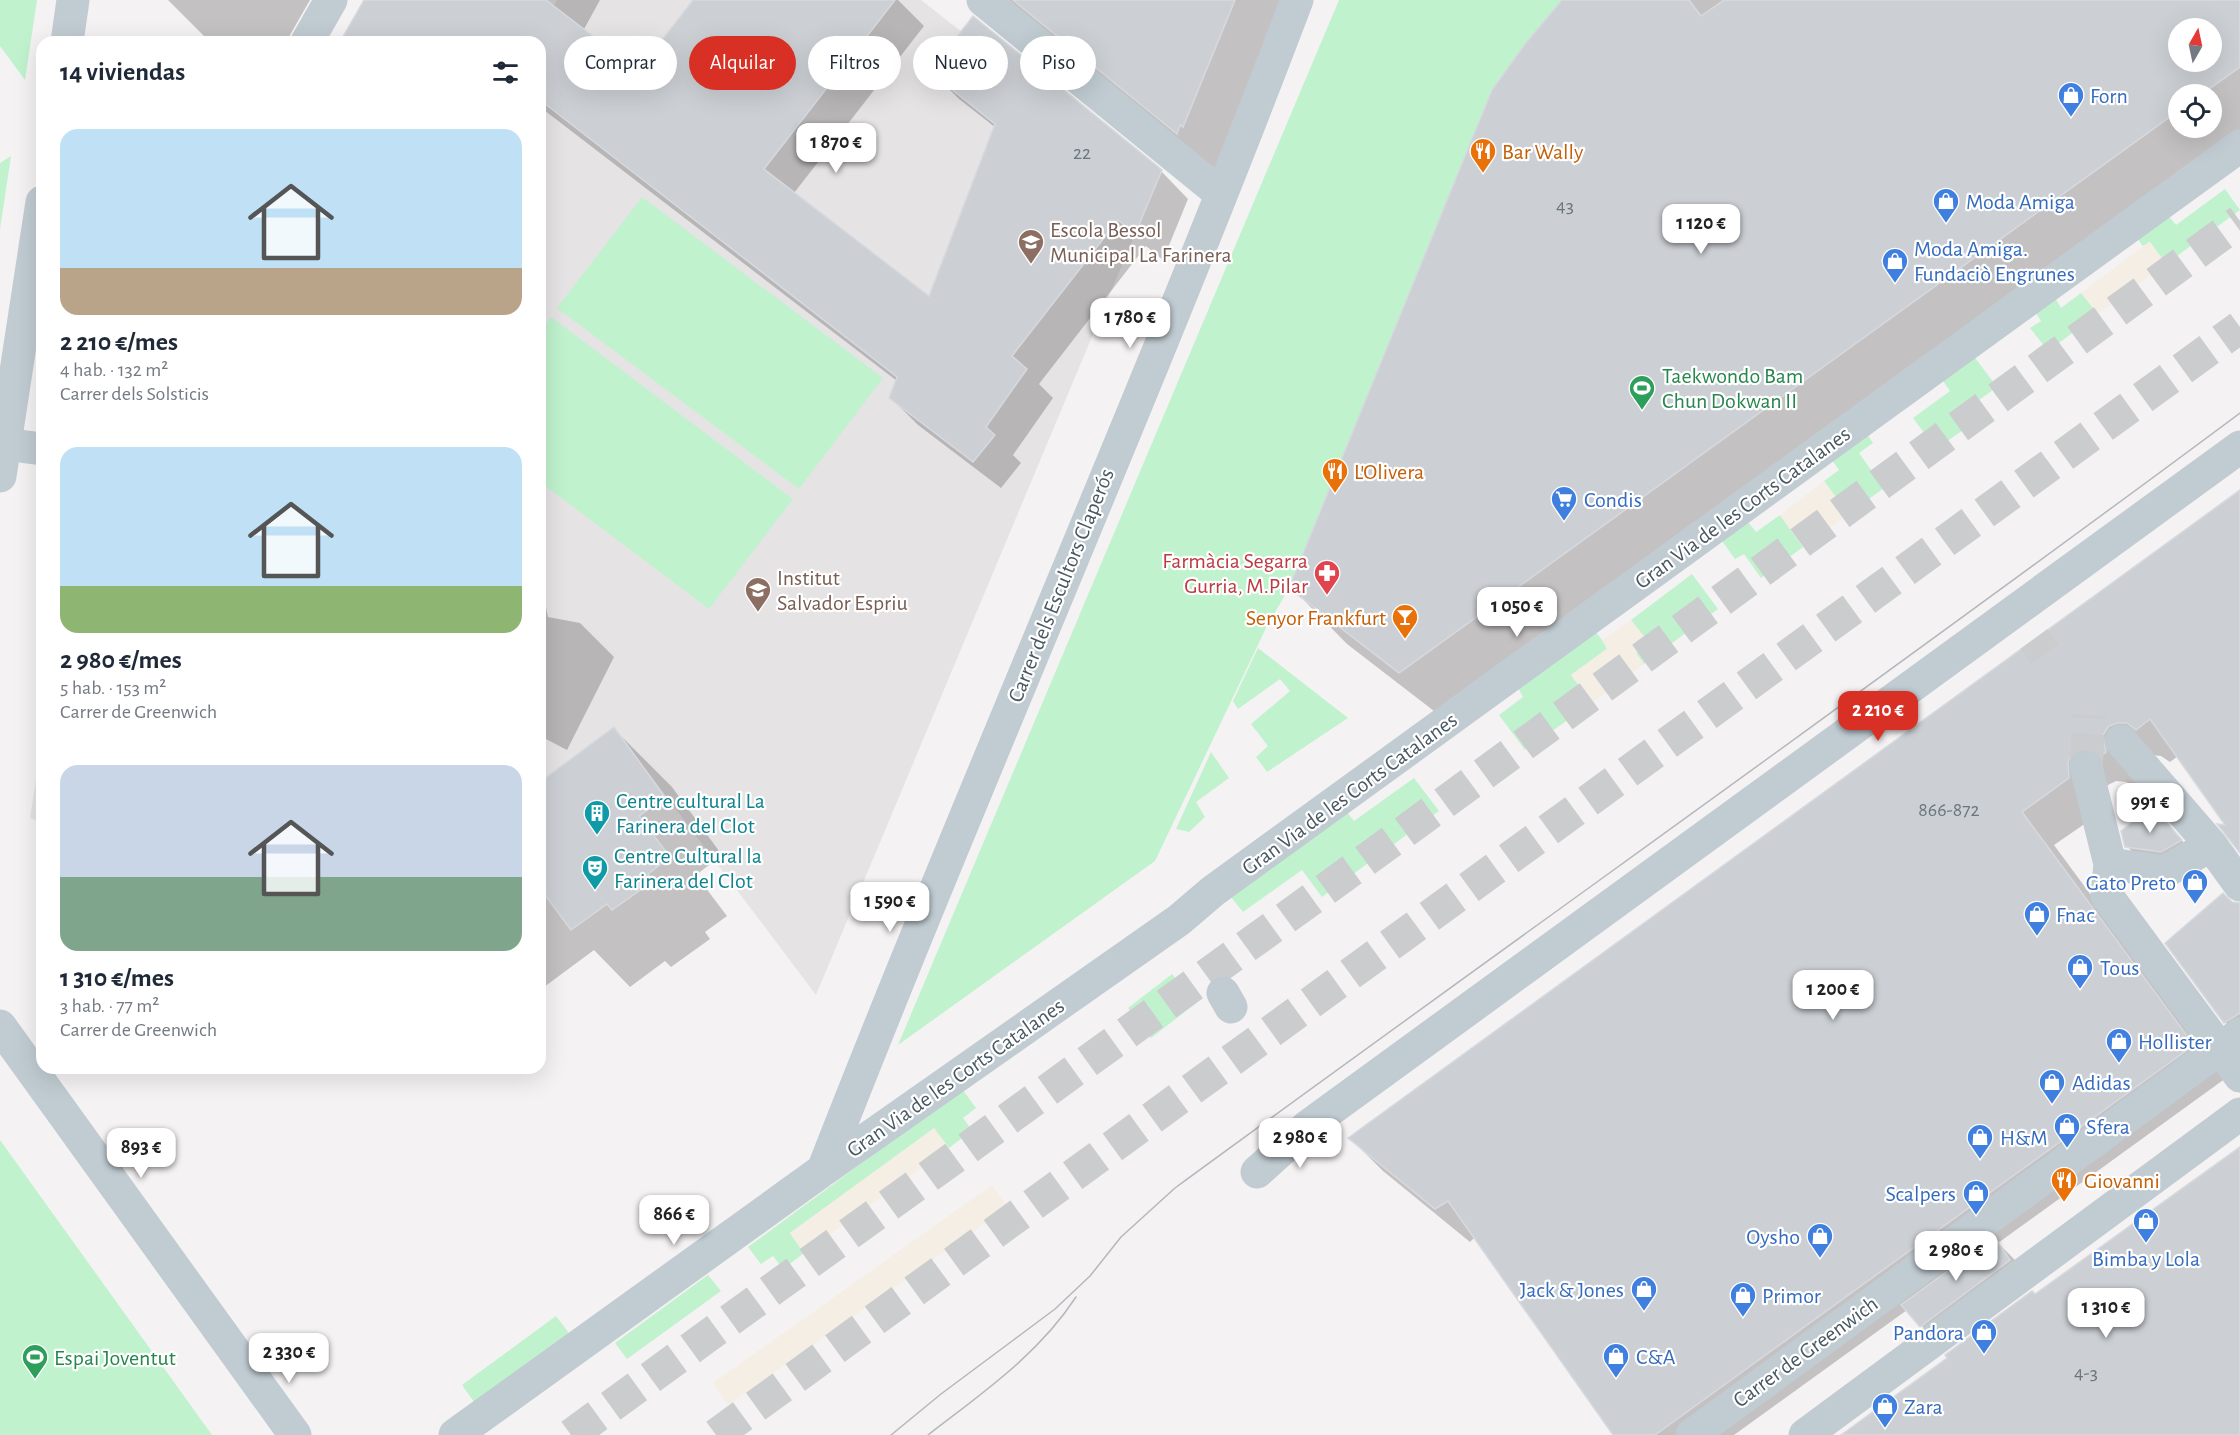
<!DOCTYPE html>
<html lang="es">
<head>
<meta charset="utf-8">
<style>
  body { margin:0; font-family:"Alegreya Sans",sans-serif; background:#f6f6f7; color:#1f2937; height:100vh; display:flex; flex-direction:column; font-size:22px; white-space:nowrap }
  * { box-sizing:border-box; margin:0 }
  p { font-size:20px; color:#747a83 }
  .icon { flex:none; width:33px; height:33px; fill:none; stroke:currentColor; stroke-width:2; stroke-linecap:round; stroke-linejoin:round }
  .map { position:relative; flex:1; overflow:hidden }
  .side { position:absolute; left:36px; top:36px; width:510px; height:1038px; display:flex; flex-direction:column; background:#fff; border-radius:18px; box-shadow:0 6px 24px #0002 }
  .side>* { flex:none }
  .guide { position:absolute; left:564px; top:36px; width:570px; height:54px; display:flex; gap:12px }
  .needle { width:39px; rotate:9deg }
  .controls { position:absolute; left:2168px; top:18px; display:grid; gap:12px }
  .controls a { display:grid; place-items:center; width:54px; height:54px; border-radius:50%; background:#fff; box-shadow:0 6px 24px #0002; font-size:30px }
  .price { position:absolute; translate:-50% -51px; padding:0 14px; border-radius:12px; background:#fff; color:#222; font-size:20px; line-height:39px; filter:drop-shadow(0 2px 3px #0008) }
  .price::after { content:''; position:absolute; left:50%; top:36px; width:18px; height:14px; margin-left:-9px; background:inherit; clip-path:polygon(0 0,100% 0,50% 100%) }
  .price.current { background:#d93025; color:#fff }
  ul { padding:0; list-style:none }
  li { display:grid; align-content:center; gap:12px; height:318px; padding:0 24px }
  li span { display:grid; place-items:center; height:186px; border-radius:18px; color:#555 }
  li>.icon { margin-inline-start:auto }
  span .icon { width:108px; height:108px; fill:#fffc; stroke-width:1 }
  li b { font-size:26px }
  h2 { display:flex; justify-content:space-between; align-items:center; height:72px; padding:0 24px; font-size:26px }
  .tag { padding:0 21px; border-radius:27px; background:#fff; box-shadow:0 6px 24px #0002; font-size:21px; line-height:54px }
  .tag.current { background:#d93025; color:#fff }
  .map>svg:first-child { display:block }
  .education { fill:#e6e3e5 }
  .green { fill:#c0f2ce }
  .sand { fill:#f5eee4 }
  .shadow { fill:#0003; fill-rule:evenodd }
  .building { fill:#ccd0d5; stroke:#d6d9de; stroke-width:1.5; fill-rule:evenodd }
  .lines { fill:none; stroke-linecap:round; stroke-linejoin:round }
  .minor-tunnel { stroke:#caccce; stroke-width:33; stroke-dasharray:33 16; stroke-linecap:butt }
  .major-tunnel { stroke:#caccce; stroke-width:33; stroke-dasharray:33 16; stroke-linecap:butt }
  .minor { stroke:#c0cbd2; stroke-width:33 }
  .tram { stroke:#b4b8bd; stroke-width:1.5 }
  .labels { text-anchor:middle; stroke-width:4.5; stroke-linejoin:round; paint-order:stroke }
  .number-label { font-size:20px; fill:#6a767e }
  .shop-label { font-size:22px; fill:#366cbe; stroke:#fff; text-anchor:start }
  .food-label { font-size:22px; fill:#c56008; stroke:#fff; text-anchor:start }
  .education-label { font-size:22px; fill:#785e54; stroke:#fff; text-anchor:start }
  .leisure-label { font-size:22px; fill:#27864d; stroke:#fff; text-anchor:start }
  .street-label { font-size:22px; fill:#495861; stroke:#fff }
  .health-label { font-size:22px; fill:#be3a42; stroke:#fff; text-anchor:end }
  .culture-label { font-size:22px; fill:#0d838f; stroke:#fff; text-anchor:start }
</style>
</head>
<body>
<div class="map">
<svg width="2240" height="1435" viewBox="0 0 2240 1435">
  <rect width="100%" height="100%" fill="#f5f2f3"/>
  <path class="education" d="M 557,0 L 921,0 L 1156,184 L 816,995 L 614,727 L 540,782 L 540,42 L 533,42 Z
    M 42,740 L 42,823 L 30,818 Z"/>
  <path class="green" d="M 0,0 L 37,0 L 25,80 L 0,46 Z
    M 1339,0 L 1563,0 L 1525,44 L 1493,89 L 1289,588 L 1266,628 L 1155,861 L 898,1045 Z
    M 11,156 L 0,229 L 0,163 Z
    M 2225,189 L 2240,210 L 2166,264 L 2150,242 L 2143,246 L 2136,237 L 2167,214 L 2176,225 Z
    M 642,197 L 883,378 L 799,489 L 557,308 Z
    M 2081,293 L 2098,314 L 2048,351 L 2030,328 L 2041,321 L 2034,310 L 2054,296 L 2061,308 Z
    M 551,317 L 793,499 L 709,609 L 540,482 L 540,332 Z
    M 1973,355 L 1997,387 L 1971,406 L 1980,418 L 1936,449 L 1913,418 L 1950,391 L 1941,378 Z
    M 1867,434 L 1873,443 L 1859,453 L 1884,488 L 1862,504 L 1851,487 L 1836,498 L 1824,481 L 1839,470 L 1832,460 Z
    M 1780,515 L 1803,547 L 1761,578 L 1744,554 L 1735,559 L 1722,541 L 1748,522 L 1756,532 Z
    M 1692,574 L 1718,609 L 1644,664 L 1636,653 L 1649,643 L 1631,620 Z
    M 1595,631 L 1608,648 L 1571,675 L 1592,703 L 1525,750 L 1499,715 L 1523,697 L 1517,686 Z
    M 1258,648 L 1348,718 L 1267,772 L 1256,757 L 1268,746 L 1251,724 L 1290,691 L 1280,679 L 1238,709 L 1233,701 Z
    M 1211,752 L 1229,778 L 1196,802 L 1205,817 L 1189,832 L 1176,829 Z
    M 1414,778 L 1439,811 L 1322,897 L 1302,870 L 1243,912 L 1230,896 L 1346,811 L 1354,821 Z
    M 1172,974 L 1195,1004 L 1151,1038 L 1128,1008 Z
    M 962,1089 L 976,1108 L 963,1118 L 972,1130 L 949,1148 L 934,1129 L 790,1233 L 804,1253 L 783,1269 L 773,1256 L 761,1264 L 748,1247 Z
    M 0,1140 L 212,1435 L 0,1435 Z
    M 708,1275 L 721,1291 L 627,1359 L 615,1343 Z
    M 556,1316 L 569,1333 L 474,1402 L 462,1385 Z"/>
  <path class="sand" d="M 2149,242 L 2166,264 L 2098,314 L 2081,293 Z
    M 1824,481 L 1836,497 L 1850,487 L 1862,504 L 1803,547 L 1780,515 Z
    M 1631,620 L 1649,643 L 1636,653 L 1644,664 L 1592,703 L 1571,675 L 1607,649 L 1602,640 Z
    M 934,1128 L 949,1148 L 804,1253 L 790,1233 Z
    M 992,1185 L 1008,1207 L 728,1405 L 713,1383 Z"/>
  <path class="shadow" d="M 168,0 L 310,0 L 286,42 L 210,42 Z
    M 366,0 L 600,0 L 583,31 L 638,73 L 695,0 L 898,0 L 924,26 L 794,193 L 929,299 L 996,128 L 959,99 L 932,72 L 1161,171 L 1188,199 L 1163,260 L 1146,246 L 1039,384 L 1053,398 L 1013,455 L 1021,463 L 1001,488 L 918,425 L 890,397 L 897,381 L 540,107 L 540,42 L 342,42 Z
    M 1009,0 L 1309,0 L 1230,185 L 1051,39 Z
    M 1566,0 L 2240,0 L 2240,163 L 1456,728 L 1347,644 L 1291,587 ZM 2178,28 L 2211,28 L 2211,62 L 2178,62 ZM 2178,94 L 2211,94 L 2211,128 L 2178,128 Z
    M 2240,491 L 2240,851 L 2229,827 L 2178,756 L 2170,762 L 2161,756 L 2152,755 L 2139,785 L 2135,788 L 2126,782 L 2116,781 L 2106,786 L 2102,812 L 2054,845 L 2226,1078 L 1998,1243 L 2017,1262 L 1944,1349 L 1907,1310 L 1734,1435 L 1615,1435 L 1475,1237 L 1470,1242 L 1383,1171 L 1350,1138 Z
    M 540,580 L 548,617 L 580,623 L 614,657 L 567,750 L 540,736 Z
    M 614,729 L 672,787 L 722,855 L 696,875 L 727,916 L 705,932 L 710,939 L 671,967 L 665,961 L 630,987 L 594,950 L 540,990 L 540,784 Z
    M 2171,828 L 2192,852 L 2138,858 L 2127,846 Z
    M 2231,903 L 2240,905 L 2240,1037 L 2225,1022 Z"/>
  <path class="building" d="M 364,0 L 546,0 L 638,71 L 693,0 L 895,0 L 764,169 L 929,296 L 995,124 L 930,72 L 973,16 L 1162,170 L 1135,234 L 1118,220 L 1012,356 L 1027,369 L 986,427 L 995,435 L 973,462 L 889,398 L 897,377 L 540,100 L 540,42 L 340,42 Z
    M 1013,0 L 1235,0 L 1183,127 L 1180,125 L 1177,134 Z
    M 1562,0 L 1689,0 L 1701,16 L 1724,0 L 2240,0 L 2240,67 L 2202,94 L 2178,94 L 2178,111 L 1399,673 L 1289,588 L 1492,90 L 1525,44 ZM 2178,28 L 2211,28 L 2211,62 L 2178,62 Z
    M 2240,490 L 2240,853 L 2217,824 L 2225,825 L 2150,719 L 2136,730 L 2127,723 L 2118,723 L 2109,726 L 2103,735 L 2106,752 L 2101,756 L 2092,749 L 2082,749 L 2073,753 L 2068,762 L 2069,778 L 2022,812 L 2194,1045 L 1655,1435 L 1613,1435 L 1448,1201 L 1435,1209 L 1348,1138 Z
    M 614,727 L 665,797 L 639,816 L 670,857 L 648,874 L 653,881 L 612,910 L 607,904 L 571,930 L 540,888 L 540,782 Z
    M 2146,812 L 2160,815 L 2182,840 L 2161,852 L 2125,847 L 2121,831 Z
    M 2223,893 L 2232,902 L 2240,903 L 2240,1013 L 2224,1023 L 2165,943 Z
    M 2240,1147 L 2240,1435 L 1841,1435 L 1947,1358 L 1945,1355 L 2032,1291 L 2035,1294 Z
    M 1994,1237 L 2010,1260 L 1920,1327 L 1901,1305 Z"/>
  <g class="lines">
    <path class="minor-tunnel" d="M 2034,639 L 2045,654
      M 2086,767 L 2089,715"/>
    <path class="major-tunnel" d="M 571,1435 L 1363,862 L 2240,221
      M 716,1435 L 2240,327"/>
    <path class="minor" d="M 983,0 L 1221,194
      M 67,42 L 73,0
      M 307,42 L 331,0
      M 5,444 L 42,449
      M 0,476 L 42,202
      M 2121,741 L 2211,845
      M 2086,767 L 2110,864 L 2165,872 L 2211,845 L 2240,885
      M 2110,864 L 2107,896 L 2240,1076
      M 1223,993 L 1231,1007
      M 0,1026 L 295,1435
      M 823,1170 C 976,778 1148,393 1297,0
      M 1257,1172 L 1308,1126 L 2240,447
      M 455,1435 L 823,1170 L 1179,920 L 1213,891 L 2240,146
      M 1692,1435 L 2240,1034
      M 1805,1435 L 2240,1114"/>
    <path class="tram" d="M 891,1435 L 941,1394 L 1055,1309 L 1090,1276 L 1121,1237 L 1175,1188 C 1529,929 1888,675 2240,413
      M 928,1435 C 982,1393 1038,1355 1076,1297"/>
  </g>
  <defs>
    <g id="shop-pin" transform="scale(1.35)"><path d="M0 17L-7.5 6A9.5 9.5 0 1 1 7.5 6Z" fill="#3f7fe0" stroke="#fff"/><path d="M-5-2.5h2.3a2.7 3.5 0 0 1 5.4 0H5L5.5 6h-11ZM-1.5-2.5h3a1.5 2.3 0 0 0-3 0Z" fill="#fff"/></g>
    <g id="restaurant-pin" transform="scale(1.35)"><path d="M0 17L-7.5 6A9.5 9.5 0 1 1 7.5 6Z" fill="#e8710a" stroke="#fff"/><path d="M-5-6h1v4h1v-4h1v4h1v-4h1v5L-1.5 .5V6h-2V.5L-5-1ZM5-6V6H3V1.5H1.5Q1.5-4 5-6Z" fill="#fff"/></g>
    <g id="school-pin" transform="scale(1.35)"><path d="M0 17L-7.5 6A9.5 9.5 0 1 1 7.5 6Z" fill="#8d6e63" stroke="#fff"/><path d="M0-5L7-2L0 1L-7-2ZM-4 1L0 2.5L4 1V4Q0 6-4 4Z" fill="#fff"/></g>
    <g id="stadium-pin" transform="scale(1.35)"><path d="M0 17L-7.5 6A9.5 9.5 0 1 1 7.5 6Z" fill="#2e9e5b" stroke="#fff"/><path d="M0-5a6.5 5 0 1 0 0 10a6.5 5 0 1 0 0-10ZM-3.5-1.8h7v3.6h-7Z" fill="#fff"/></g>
    <g id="supermarket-pin" transform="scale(1.35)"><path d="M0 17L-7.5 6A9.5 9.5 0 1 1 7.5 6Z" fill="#3f7fe0" stroke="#fff"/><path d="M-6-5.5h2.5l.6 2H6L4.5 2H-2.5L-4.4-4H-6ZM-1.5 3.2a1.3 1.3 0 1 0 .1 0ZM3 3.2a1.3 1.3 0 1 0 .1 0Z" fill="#fff"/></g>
    <g id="pharmacy-pin" transform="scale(1.35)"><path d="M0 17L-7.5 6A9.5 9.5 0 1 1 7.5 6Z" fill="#e0444e" stroke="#fff"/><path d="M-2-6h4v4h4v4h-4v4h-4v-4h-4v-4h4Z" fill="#fff"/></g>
    <g id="bar-pin" transform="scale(1.35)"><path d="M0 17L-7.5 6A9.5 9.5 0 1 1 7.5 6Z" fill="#e8710a" stroke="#fff"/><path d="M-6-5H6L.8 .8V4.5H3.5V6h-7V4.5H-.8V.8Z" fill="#fff"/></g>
    <g id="building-pin" transform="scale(1.35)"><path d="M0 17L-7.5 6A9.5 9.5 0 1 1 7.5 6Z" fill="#0f9aa8" stroke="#fff"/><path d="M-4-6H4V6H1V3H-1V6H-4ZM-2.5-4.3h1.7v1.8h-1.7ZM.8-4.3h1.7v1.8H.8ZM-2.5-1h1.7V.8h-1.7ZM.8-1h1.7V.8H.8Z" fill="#fff"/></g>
    <g id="theatre-pin" transform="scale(1.35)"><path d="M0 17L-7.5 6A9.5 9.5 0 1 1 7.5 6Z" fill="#0f9aa8" stroke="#fff"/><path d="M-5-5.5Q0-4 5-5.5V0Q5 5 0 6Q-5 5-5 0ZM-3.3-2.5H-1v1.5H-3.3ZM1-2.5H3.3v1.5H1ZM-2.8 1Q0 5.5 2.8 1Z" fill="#fff"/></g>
  </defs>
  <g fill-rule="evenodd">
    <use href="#shop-pin" x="2071" y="95"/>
    <use href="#restaurant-pin" x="1483" y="151"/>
    <use href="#shop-pin" x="1946" y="201"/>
    <use href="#school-pin" x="1031" y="242"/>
    <use href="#shop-pin" x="1895" y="261"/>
    <use href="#stadium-pin" x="1642" y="388"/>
    <use href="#restaurant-pin" x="1335" y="471"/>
    <use href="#supermarket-pin" x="1564" y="499"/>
    <use href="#pharmacy-pin" x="1327" y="573"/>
    <use href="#school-pin" x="758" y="590"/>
    <use href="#bar-pin" x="1405" y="617"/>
    <use href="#building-pin" x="597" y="813"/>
    <use href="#theatre-pin" x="595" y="868"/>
    <use href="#shop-pin" x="2195" y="882"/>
    <use href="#shop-pin" x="2037" y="914"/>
    <use href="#shop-pin" x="2080" y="967"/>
    <use href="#shop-pin" x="2119" y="1041"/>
    <use href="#shop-pin" x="2052" y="1082"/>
    <use href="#shop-pin" x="2067" y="1126"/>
    <use href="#shop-pin" x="1980" y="1137"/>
    <use href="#restaurant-pin" x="2064" y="1180"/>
    <use href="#shop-pin" x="1976" y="1193"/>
    <use href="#shop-pin" x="2146" y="1221"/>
    <use href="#shop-pin" x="1820" y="1236"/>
    <use href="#shop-pin" x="1644" y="1289"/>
    <use href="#shop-pin" x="1743" y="1295"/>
    <use href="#shop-pin" x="1984" y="1332"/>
    <use href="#shop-pin" x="1616" y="1356"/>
    <use href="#stadium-pin" x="35" y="1357"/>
    <use href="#shop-pin" x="1885" y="1406"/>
  </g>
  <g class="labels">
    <g class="number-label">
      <text x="1082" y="159">22</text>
      <text x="1565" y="212">43</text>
      <text x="1949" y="816">866-872</text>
      <text x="2086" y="1379">4-3</text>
    </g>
    <g class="shop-label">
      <text x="2090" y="103">Forn</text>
      <text x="1966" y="209">Moda Amiga</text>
      <text x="1914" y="256">Moda Amiga.<tspan x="1914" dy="25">Fundaciò Engrunes</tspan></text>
      <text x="1584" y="507">Condis</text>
      <text x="2176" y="890" text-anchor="end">Gato Preto</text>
      <text x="2056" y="922">Fnac</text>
      <text x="2100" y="975">Tous</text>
      <text x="2138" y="1049">Hollister</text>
      <text x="2072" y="1090">Adidas</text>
      <text x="2086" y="1134">Sfera</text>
      <text x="2000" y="1145">H&amp;M</text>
      <text x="1956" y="1201" text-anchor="end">Scalpers</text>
      <text x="1800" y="1244" text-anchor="end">Oysho</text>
      <text x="2146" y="1266" text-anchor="middle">Bimba y Lola</text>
      <text x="1624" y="1297" text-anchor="end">Jack &amp; Jones</text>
      <text x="1762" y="1303">Primor</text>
      <text x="1964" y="1340" text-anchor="end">Pandora</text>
      <text x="1636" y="1364">C&amp;A</text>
      <text x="1904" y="1414">Zara</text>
    </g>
    <g class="food-label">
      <text x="1502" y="159">Bar Wally</text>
      <text x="1354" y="479">L'Olivera</text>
      <text x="1386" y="625" text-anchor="end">Senyor Frankfurt</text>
      <text x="2084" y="1188">Giovanni</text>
    </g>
    <g class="education-label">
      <text x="1050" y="237">Escola Bessol<tspan x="1050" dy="25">Municipal La Farinera</tspan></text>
      <text x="777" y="585">Institut<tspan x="777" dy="25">Salvador Espriu</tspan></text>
    </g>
    <g class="leisure-label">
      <text x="1662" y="383">Taekwondo Bam<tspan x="1662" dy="25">Chun Dokwan II</tspan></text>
      <text x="54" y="1365">Espai Joventut</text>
    </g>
    <g class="street-label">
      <text transform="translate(1742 507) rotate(-36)" y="8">Gran Via de les Corts Catalanes</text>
      <text transform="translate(1060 585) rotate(-68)" y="8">Carrer dels Escultors Claperós</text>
      <text transform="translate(1349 793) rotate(-36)" y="8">Gran Via de les Corts Catalanes</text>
      <text transform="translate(955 1077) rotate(-35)" y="8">Gran Via de les Corts Catalanes</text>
      <text transform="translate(1805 1351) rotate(-36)" y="8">Carrer de Greenwich</text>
    </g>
    <g class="health-label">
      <text x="1308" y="568">Farmàcia Segarra<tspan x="1308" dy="25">Gurria, M.Pilar</tspan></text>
    </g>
    <g class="culture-label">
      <text x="616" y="808">Centre cultural La<tspan x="616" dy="25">Farinera del Clot</tspan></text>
      <text x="614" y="863">Centre Cultural la<tspan x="614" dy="25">Farinera del Clot</tspan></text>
    </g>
  </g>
</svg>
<div class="controls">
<a><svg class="needle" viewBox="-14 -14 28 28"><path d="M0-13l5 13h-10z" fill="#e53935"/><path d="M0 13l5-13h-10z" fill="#747a83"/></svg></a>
<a><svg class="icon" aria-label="locate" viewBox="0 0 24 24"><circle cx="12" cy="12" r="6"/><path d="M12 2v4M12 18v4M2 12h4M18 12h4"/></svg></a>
</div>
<b class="price" style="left:836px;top:174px">1 870 €</b>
<b class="price" style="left:1701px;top:255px">1 120 €</b>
<b class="price" style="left:1130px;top:349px">1 780 €</b>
<b class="price" style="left:1517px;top:638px">1 050 €</b>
<b class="price current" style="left:1878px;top:742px">2 210 €</b>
<b class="price" style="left:2150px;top:834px">991 €</b>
<b class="price" style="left:890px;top:933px">1 590 €</b>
<b class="price" style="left:1833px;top:1021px">1 200 €</b>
<b class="price" style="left:1300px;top:1169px">2 980 €</b>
<b class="price" style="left:141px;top:1179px">893 €</b>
<b class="price" style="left:674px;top:1246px">866 €</b>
<b class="price" style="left:1956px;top:1282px">2 980 €</b>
<b class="price" style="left:2106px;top:1339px">1 310 €</b>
<b class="price" style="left:289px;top:1384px">2 330 €</b>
<div class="guide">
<a class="tag">Comprar</a>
<a class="tag current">Alquilar</a>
<a class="tag">Filtros</a>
<a class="tag">Nuevo</a>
<a class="tag">Piso</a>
</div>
<section class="side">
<h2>14 viviendas<svg class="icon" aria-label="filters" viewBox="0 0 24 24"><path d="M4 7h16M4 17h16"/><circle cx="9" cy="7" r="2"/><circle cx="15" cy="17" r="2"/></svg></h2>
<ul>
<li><span style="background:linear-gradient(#bfe0f5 75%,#b9a48a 0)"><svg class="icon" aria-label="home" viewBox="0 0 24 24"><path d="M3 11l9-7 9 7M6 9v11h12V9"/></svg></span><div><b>2 210 €/mes</b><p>4 hab. · 132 m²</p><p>Carrer dels Solsticis</p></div></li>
<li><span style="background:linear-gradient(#bfe0f5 75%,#8fb573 0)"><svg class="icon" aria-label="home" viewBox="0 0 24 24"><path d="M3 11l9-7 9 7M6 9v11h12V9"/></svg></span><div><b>2 980 €/mes</b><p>5 hab. · 153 m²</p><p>Carrer de Greenwich</p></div></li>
<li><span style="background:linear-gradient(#c9d6e8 60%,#7fa58c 0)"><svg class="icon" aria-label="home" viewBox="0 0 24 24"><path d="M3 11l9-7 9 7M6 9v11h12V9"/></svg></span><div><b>1 310 €/mes</b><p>3 hab. · 77 m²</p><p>Carrer de Greenwich</p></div></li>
</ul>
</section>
</div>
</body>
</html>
